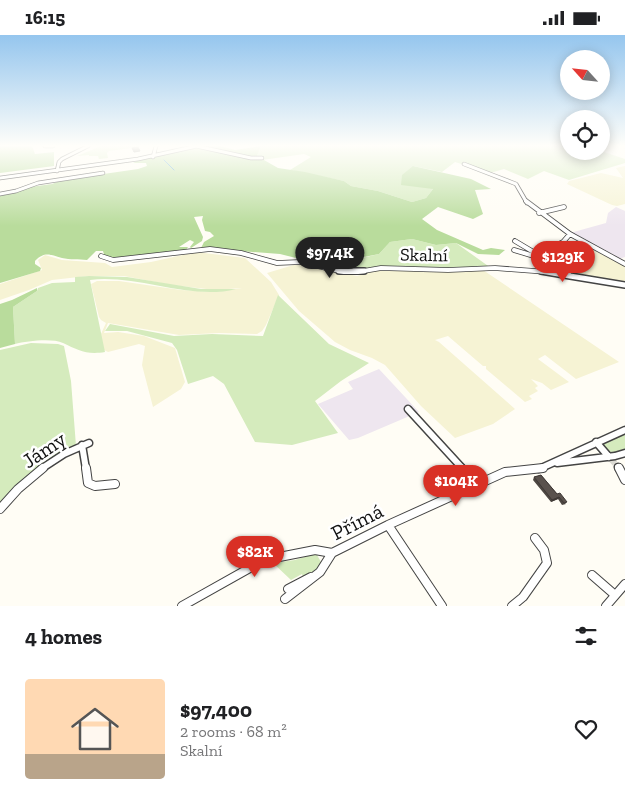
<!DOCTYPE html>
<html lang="en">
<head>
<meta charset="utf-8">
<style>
  body { margin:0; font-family:"Zilla Slab",serif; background:#f2f2f2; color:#202124; height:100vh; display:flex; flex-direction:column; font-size:19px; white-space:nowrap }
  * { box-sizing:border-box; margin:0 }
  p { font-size:16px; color:#757577 }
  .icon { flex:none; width:28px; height:28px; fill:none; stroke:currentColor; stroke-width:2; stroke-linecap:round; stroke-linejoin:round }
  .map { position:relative; height:571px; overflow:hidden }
  .side { display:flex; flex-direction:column; background:#fff; flex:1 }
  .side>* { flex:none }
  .needle { width:32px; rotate:297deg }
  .controls { position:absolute; left:560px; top:15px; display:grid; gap:10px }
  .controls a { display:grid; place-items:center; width:50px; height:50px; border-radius:50%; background:#fff; box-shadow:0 2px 12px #0003; font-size:25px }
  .price { position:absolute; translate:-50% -42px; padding:0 11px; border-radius:18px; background:#d93025; color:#fff; font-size:16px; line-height:32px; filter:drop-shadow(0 1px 2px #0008) }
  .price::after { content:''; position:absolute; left:50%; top:30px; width:15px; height:11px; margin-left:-8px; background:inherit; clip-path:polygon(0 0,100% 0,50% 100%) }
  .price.current { background:#222; color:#fff }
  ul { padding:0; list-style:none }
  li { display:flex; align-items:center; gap:15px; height:125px; padding:0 25px }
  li+li { border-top:1px solid #e0e0e0 }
  li span { display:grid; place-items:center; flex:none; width:140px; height:100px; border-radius:5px; color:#555 }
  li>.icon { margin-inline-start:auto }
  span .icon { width:60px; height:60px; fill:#fffc; stroke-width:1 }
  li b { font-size:21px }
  h2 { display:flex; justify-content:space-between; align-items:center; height:60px; padding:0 25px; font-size:21px }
  .status { display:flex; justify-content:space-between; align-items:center; height:35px; padding:0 25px; background:#fff; direction:ltr }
  .status svg { height:14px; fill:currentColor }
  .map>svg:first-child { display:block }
  .industrial { fill:#eee6ef }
  .farmland { fill:#f6f3d4 }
  .green { fill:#d5ebbd }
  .forest { fill:#b9dc9c }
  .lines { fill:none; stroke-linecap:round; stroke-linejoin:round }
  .stream { stroke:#3f96cf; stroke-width:1 }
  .minor-tunnel { stroke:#dbdad3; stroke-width:6; stroke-dasharray:6 3; stroke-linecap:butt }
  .minor-far4-casing { stroke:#444; stroke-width:4.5 }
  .minor-far3-casing { stroke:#444; stroke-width:5.5 }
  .minor-far2-casing { stroke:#444; stroke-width:8 }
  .minor-far1-casing { stroke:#444; stroke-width:9 }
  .minor-casing { stroke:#444; stroke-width:10 }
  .minor-far4 { stroke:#fff; stroke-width:3 }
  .minor-far3 { stroke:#fff; stroke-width:4 }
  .minor-far2 { stroke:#fff; stroke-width:5 }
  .minor-far1 { stroke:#fff; stroke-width:6 }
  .minor { stroke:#fff; stroke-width:8 }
  .wall { fill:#4d4742 }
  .shaded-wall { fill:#3f3936 }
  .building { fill:#5a524d; stroke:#3f3936 }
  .labels { text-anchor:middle; stroke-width:5; stroke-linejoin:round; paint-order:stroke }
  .street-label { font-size:18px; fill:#111; stroke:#fff }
  .near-street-label { font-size:21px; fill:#111; stroke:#fff }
</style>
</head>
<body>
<div class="status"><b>16:15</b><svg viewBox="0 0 49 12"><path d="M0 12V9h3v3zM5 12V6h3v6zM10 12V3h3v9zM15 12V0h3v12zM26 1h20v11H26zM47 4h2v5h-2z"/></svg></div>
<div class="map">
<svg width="625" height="571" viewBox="0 0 625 571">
  <rect width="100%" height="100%" fill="#fffdf5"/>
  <path class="industrial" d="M 616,172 L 625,176 L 625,222 L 619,224 L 570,198 L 606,188 L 608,178 Z
    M 379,334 L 419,377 L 358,403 L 349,405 L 318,369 L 353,354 L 348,347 Z"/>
  <path class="farmland" d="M 625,131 L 625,169 L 617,171 L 612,170 L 567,149 L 569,146 L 601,138 L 623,143 L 616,133 Z
    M 568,206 L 579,207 L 625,231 L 625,249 L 573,240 L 540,221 Z
    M 196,217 L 245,223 L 271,247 L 279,260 L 266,290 L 262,296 L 257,299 L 219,298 L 179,300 L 108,288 L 104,298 L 118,297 L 144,301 L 175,313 L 185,347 L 181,354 L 153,372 L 142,330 L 145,311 L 139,309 L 108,317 L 104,315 L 100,301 L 106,288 L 101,285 L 99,282 L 91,249 L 97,246 L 119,246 L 181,255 L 214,257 L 242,253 L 215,255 L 172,250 L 124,241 L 88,241 L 52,245 L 29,255 L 0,265 L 0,249 L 42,235 L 38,225 L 45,220 L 62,225 L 105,228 L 112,232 L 151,227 Z
    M 297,229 L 357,241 L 380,234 L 445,237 L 483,235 L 619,327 L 576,344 L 545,320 L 538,324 L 569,347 L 551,355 L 542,348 L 531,344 L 538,351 L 535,353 L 538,356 L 529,361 L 532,364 L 525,367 L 486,334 L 486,331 L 483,331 L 448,301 L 435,305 L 439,307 L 515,374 L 493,389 L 455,403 L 421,371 L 385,330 L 372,323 L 350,315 L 335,307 L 299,276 L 267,238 Z"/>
  <path class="green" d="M 101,111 L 139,111 L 139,112 L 109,116 L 107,118 L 108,123 L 99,124 L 98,121 L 89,121 L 89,120 L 77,121 Z
    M 261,111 L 569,111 L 569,116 L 601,116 L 625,124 L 625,128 L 569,145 L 544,136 L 528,144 L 504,134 L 490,138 L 455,127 L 442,137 L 413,131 L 433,154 L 426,163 L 412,167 L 378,156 L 351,151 L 344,146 L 290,135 L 311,122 L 304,119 L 262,125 L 257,121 Z
    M 412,204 L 436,210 L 456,208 L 491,233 L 449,234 L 386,231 L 356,237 L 323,232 L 379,219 L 390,207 Z
    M 89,241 L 127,242 L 201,254 L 236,254 C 191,266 137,239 90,245 L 105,317 C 86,320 78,315 63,308 C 52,303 27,306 15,309 L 13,272 L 37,256 L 38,253 L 52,248 L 75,247 L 75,242 Z
    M 278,260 L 329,309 L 369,328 L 341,346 L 315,366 L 338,398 L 292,410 L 255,407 L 224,349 L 213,341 L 188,349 L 177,315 L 172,308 L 127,296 L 105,296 L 110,289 L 174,301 L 212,299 L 263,301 Z
    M 31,308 L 58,309 L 64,311 L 71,346 L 76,411 L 0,469 L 0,315 Z
    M 625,397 L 625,415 L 612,418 L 603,411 L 603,408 Z
    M 314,519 L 317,520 L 321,527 L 318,535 L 303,542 L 302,539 L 291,545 L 273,528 L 295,525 Z"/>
  <path class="forest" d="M 0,111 L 32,111 L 35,119 L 54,117 L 54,131 L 0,138 Z
    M 202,111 L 220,111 L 235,115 L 261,111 L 257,121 L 278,133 L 305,137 L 344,146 L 351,151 L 378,156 L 412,167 L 426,163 L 433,154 L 401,150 L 402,140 L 413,131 L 471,144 L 491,154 L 475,155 L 483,179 L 473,184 L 438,172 L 422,184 L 437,195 L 483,215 L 491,213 L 505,215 L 499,220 L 478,219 L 456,208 L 436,210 L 412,204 L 390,207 L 379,219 L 324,230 L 280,219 L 201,213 L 204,207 L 214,201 L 210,197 L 205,196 L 202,185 L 203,181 L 194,182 L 203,202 L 202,206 L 191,213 L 190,212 L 194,207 L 190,205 L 179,212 L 188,212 L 185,216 L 117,224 L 105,223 L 103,216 L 96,216 L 87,225 C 79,224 70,225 62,223 C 50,220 45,216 35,226 L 35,229 L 41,233 L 40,236 L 0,248 L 0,160 L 30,152 L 52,149 L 62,145 L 138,134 L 147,131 L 146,128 L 133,128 L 137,126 Z
    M 37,253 L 37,256 L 13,272 L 15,309 L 0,313 L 0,269 L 12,265 Z"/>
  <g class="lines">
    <path class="stream" d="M 164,125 L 174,135"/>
    <path class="minor-tunnel" d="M 611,424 L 618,432"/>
    <g class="minor-far4-casing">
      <path id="minor-far4" d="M 45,111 L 53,111
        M 196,111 L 251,123 L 262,123
        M 153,122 L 156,111
        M 464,129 L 516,149 L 527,168
        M 57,136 L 59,127 L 62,124 L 88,111
        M 0,143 L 138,124 L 197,111
        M 0,159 L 16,156 L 38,148 L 103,138"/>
    </g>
    <g class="minor-far3-casing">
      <path id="minor-far3" d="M 526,166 L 570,199 L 625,229
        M 539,178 L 564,172
        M 515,206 L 567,237
        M 514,215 L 537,222
        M 537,220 L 563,207 L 570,199
        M 101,221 L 113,225 L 210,214 L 241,218 L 277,228 L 300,227 L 344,237 L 358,237 L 381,233 L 448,235 L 495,233 L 548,237"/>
    </g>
    <g class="minor-far2-casing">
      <path id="minor-far2" d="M 339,236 L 364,236
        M 541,236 L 570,241
        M 565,236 L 570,241 L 625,250"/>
    </g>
    <g class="minor-far1-casing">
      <path id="minor-far1" d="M 408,374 L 463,434
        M 596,407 L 609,422
        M 82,410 L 86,434
        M 557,428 L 615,421 L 625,418
        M 618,432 L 619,434
        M 41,434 L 64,419 L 89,408
        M 539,434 L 625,395"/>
    </g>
    <g class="minor-casing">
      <path id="minor" d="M 86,433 L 88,448 L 95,451 L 115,449
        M 461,433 L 476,449
        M 619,433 L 625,445
        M 0,474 L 18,454 L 43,433
        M 388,490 L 442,571
        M 592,540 L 615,560
        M 288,554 L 311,542
        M 285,564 L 320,537 L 332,518 L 388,490 L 505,437 L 543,433
        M 182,571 L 264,525 L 315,515 L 332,518
        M 512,571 L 523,562 L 547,528 L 544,515 L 535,503
        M 606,571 L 625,549"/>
    </g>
    <use href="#minor-far4" class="minor-far4"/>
    <use href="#minor-far3" class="minor-far3"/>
    <use href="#minor-far2" class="minor-far2"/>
    <use href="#minor-far1" class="minor-far1"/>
    <use href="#minor" class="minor"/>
  </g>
  <path class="wall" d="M 541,440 L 566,469 L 562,470 L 558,464 L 551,467 L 533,445 L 534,442 Z"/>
  <path class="shaded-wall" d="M 559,462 L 558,464 L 551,467 L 552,465 Z"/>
  <path class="building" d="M 138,112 L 140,116 L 134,117 L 132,113 Z
    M 541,440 L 557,459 L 560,458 L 567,467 L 564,468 L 559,462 L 552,465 L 534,442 Z"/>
  <linearGradient id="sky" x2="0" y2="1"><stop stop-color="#95c6ee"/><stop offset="0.58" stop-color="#fffefa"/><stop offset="1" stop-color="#fffefa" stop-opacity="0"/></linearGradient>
  <rect width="625" height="191" fill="url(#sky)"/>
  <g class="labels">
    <g class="street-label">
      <text transform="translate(424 220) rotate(1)" y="6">Skalní</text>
    </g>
    <g class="near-street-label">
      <text transform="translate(44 415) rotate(-34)" y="7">Jámy</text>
      <text transform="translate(357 487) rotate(-27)" y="7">Přímá</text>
    </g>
  </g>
</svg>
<div class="controls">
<a><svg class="needle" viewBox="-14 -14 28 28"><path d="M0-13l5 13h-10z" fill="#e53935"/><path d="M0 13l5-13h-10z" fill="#757577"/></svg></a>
<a><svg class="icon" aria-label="locate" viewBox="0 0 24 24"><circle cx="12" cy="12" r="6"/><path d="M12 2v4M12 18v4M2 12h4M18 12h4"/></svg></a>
</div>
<b class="price current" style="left:330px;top:244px">$97.4K</b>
<b class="price" style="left:563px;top:248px">$129K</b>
<b class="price" style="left:456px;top:472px">$104K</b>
<b class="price" style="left:255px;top:543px">$82K</b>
</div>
<section class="side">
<h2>4 homes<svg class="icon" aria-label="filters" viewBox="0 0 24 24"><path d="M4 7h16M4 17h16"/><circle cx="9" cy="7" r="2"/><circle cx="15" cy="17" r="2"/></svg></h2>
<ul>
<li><span style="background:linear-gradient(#ffd9b3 75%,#b9a48a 0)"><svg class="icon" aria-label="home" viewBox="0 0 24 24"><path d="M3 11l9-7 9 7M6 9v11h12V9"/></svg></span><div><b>$97,400</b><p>2 rooms · 68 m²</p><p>Skalní</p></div><svg class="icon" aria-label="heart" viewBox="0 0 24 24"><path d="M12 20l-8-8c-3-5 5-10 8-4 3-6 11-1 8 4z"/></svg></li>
</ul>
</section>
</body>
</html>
